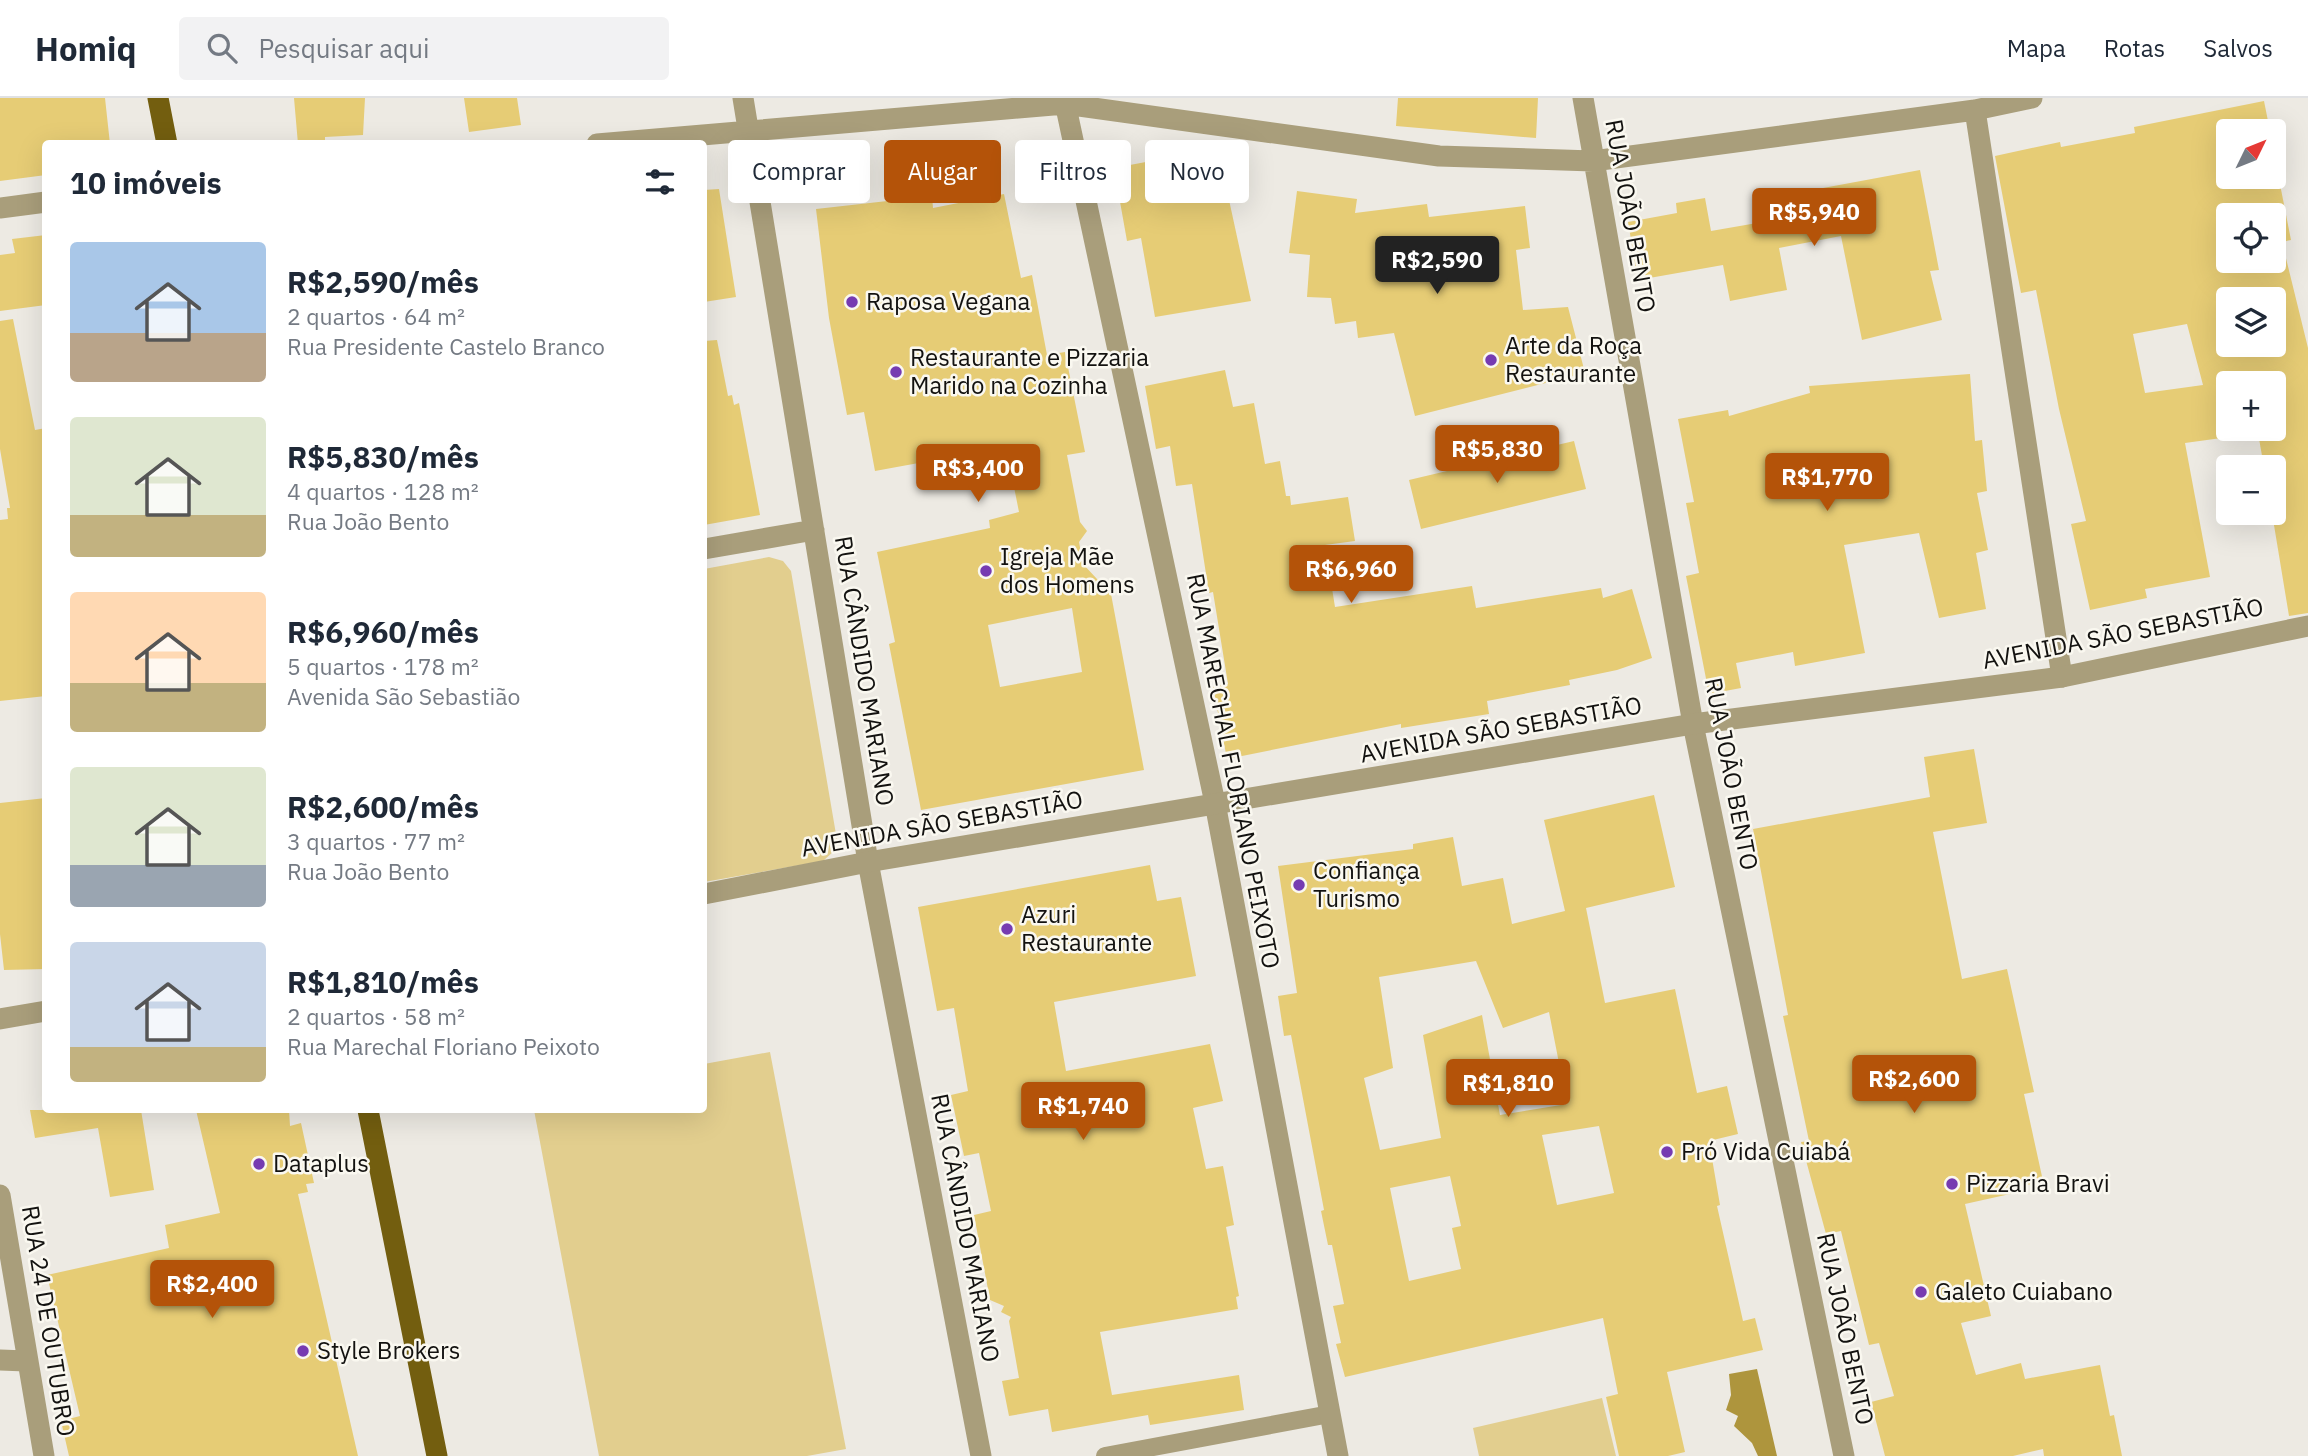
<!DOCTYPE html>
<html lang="pt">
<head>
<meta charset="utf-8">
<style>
  body { margin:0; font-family:"IBM Plex Sans",sans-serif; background:#f2f2f3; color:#1f2937; height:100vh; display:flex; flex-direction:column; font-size:26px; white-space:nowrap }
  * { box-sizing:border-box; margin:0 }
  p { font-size:23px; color:#747a83 }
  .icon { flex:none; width:38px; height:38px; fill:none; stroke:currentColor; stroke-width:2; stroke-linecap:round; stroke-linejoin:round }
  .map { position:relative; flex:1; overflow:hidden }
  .details { position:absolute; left:42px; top:42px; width:665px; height:973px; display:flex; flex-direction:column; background:#fff; border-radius:7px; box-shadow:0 7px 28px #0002 }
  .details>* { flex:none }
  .guide { position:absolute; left:728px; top:42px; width:665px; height:63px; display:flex; gap:14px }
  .needle { width:46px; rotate:47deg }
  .controls { position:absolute; left:2216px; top:21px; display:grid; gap:14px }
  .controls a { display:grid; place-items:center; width:70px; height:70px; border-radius:7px; background:#fff; box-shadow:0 7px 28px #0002; font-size:35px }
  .price { position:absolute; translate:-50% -60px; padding:0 16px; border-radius:7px; background:#b45309; color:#fff; font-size:23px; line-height:46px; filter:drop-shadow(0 2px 4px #0008) }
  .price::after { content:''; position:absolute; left:50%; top:42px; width:21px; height:16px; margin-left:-10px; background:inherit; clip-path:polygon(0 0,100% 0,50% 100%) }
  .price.current { background:#222; color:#fff }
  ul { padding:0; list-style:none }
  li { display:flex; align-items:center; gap:21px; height:175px; padding:0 28px }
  li span { display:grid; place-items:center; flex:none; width:196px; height:140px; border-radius:7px; color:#555 }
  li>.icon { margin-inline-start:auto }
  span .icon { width:84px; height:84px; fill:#fffc; stroke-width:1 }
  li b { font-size:30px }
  h2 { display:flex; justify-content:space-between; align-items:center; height:84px; padding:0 28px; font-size:30px }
  .pill { padding:0 24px; border-radius:7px; background:#fff; box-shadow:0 7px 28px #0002; font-size:24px; line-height:63px }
  .pill.current { background:#b45309; color:#fff }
  header { display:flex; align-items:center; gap:42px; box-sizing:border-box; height:98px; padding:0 35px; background:#fff; border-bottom:2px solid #e0e1e3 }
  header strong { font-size:33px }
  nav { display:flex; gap:38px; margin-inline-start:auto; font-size:24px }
  .search { width:490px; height:63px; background:#f2f2f3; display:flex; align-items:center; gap:18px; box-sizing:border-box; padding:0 24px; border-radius:7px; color:#747a83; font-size:26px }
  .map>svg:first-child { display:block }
  .green { fill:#e2ce8e }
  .water { fill:#ae953d }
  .building { fill:#e6cc75; fill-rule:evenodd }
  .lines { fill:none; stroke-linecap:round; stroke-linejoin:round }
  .service { stroke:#a99e7b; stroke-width:18 }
  .minor { stroke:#a99e7b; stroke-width:21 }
  .tertiary { stroke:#a99e7b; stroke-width:21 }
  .primary { stroke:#735e0f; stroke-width:21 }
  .poi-dot { fill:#763bb1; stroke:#faf8f0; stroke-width:2.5 }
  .labels { text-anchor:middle; stroke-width:5; stroke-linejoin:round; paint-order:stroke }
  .street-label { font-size:24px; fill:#131210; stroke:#faf8f0 }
  .poi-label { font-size:24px; fill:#131210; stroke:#faf8f0; text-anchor:start }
</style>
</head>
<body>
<header>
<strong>Homiq</strong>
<div class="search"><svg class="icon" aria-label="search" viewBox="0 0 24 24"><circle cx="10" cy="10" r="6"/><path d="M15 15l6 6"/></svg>Pesquisar aqui</div>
<nav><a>Mapa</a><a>Rotas</a><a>Salvos</a></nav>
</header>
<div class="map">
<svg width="2308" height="1358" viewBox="0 0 2308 1358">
  <rect width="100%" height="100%" fill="#edeae3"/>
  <path class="green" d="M 769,459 L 783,463 L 791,473 L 837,742 L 834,753 L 823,763 L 704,784 L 704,471 Z
    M 770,954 L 846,1351 L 807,1358 L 599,1358 L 534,1012 L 704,1012 L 704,966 Z
    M 1602,1300 L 1616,1358 L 1479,1358 L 1473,1330 Z"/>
  <path class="water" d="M 1757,1271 L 1777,1358 L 1758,1358 L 1752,1345 L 1734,1328 L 1738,1318 L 1726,1312 L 1731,1297 L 1729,1276 Z"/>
  <path class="building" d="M 0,0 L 105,0 L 110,46 L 46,46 L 46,77 L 0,83 Z
    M 294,0 L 365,0 L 363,37 L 325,39 L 325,46 L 298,46 Z
    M 464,0 L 517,0 L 521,27 L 469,34 Z
    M 1398,0 L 1538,0 L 1536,40 L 1396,28 Z
    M 2264,3 L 2270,33 L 2228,33 L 2228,79 L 2273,79 L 2273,51 L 2291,142 L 2282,144 L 2308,250 L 2308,515 L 2289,518 L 2272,415 L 2273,369 L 2264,369 L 2258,335 L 2185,345 L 2210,479 L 2145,491 L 2147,500 L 2090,512 L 2071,426 L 2086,423 L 2059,311 L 2036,192 L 2021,195 L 1995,58 L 2060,44 L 2061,49 L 2135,35 L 2134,29 ZM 2228,117 L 2273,117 L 2273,163 L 2228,163 ZM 2228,201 L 2273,201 L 2273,247 L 2228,247 ZM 2187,226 L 2203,287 L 2145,295 L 2133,236 ZM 2228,285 L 2273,285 L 2273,331 L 2228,331 Z
    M 1167,60 L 1169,73 L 1185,71 L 1190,94 L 1226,88 L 1251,203 L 1155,219 L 1141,140 L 1127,143 L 1114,70 Z
    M 1920,72 L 1939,172 L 1930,173 L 1942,222 L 1862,242 L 1841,138 L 1779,150 L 1787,192 L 1730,203 L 1723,167 L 1638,182 L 1628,124 L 1677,115 L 1676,105 L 1705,100 L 1711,133 L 1785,120 L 1780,98 Z
    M 719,91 L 736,199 L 704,204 L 704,92 Z
    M 1297,93 L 1357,101 L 1355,115 L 1427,106 L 1429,119 L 1525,108 L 1530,150 L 1516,152 L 1523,212 L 1568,209 L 1585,275 L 1415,318 L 1394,235 L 1358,240 L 1356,223 L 1335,226 L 1331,200 L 1307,199 L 1310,157 L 1289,155 Z
    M 1004,96 L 1021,180 L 1032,177 L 1047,257 L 1065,254 L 1085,354 L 1067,357 L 1080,424 L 1087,433 L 1079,444 L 1083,466 L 1111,496 L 1144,672 L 921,712 L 889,546 L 895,544 L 877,454 L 990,430 L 989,422 L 1019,414 L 1006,349 L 875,373 L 864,314 L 847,317 L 829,220 L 816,111 L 932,98 L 933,110 ZM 1072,510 L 1082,574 L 1000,589 L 988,527 Z
    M 46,137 L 46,207 L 0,213 L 0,157 L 15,155 L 12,141 Z
    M 13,221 L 35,332 L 46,330 L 46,598 L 0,603 L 0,422 L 8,421 L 7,410 L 10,410 L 0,351 L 0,223 Z
    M 717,242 L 728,298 L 732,297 L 734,307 L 739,305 L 760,417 L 704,427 L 704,243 Z
    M 1225,272 L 1233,309 L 1254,305 L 1265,366 L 1280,363 L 1286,398 L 1290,398 L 1291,407 L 1348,399 L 1355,443 L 1325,447 L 1335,509 L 1472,488 L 1476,510 L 1601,490 L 1603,500 L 1632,491 L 1652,560 L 1617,572 L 1569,582 L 1570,587 L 1487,603 L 1489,616 L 1401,630 L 1401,626 L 1227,661 L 1213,589 L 1228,586 L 1213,494 L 1209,495 L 1192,386 L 1176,388 L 1170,348 L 1156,351 L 1145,288 Z
    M 1970,276 L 1975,343 L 1982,342 L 1987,393 L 1977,395 L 1988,452 L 1976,455 L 1986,511 L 1939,520 L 1919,435 L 1844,447 L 1865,555 L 1795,568 L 1793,554 L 1736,565 L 1741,590 L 1709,596 L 1686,478 L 1699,475 L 1686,405 L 1694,404 L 1678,321 L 1728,312 L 1729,318 L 1810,295 L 1809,288 Z
    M 1574,343 L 1586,391 L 1421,431 L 1409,382 Z
    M 1974,651 L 1987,725 L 1933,734 L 1962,881 L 2007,871 L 2034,994 L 2024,996 L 2043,1083 L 2018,1089 L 2019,1094 L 1965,1106 L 1991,1218 L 1961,1225 L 1976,1277 L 2021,1265 L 2025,1281 L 2100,1267 L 2110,1318 L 2114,1317 L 2122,1358 L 2044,1358 L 2043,1351 L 2013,1358 L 1885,1358 L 1871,1304 L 1894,1298 L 1879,1245 L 1869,1247 L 1841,1133 L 1826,1136 L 1801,1044 L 1809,1043 L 1783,918 L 1788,917 L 1753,731 L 1930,699 L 1924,659 Z
    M 1654,697 L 1675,789 L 1586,810 L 1605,905 L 1675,891 L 1697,995 L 1727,988 L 1738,1036 L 1709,1043 L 1720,1107 L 1717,1108 L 1743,1223 L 1755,1220 L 1763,1252 L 1667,1274 L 1685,1354 L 1668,1358 L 1619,1358 L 1606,1299 L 1618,1296 L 1603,1220 L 1345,1279 L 1336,1246 L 1341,1245 L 1333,1208 L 1344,1206 L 1332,1147 L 1328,1147 L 1321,1113 L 1324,1112 L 1291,937 L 1284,938 L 1278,898 L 1297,895 L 1278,768 L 1413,751 L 1413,746 L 1453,739 L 1462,788 L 1503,780 L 1512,826 L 1565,813 L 1544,722 ZM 1476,863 L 1503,930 L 1549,914 L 1567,1006 L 1500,1017 L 1482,917 L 1423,937 L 1441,1040 L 1380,1052 L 1364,980 L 1393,970 L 1379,879 ZM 1599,1028 L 1614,1095 L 1557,1107 L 1542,1037 ZM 1450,1078 L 1461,1128 L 1452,1130 L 1461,1171 L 1409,1183 L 1390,1090 Z
    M 46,700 L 46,871 L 4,872 L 0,836 L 0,705 Z
    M 1150,767 L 1157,803 L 1181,799 L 1196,878 L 1054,904 L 1066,973 L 1210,946 L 1223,1003 L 1193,1010 L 1206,1071 L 1223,1068 L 1234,1127 L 1226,1129 L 1239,1198 L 1236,1199 L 1238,1211 L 1100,1234 L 1112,1297 L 1239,1277 L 1244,1312 L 1150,1327 L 1148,1317 L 1052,1334 L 1048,1311 L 1009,1318 L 1002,1283 L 1019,1280 L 1009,1223 L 1011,1219 L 1001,1214 L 1004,1208 L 990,1202 L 974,1117 L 991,1113 L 979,1055 L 964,1058 L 951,997 L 968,993 L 954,910 L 937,913 L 918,809 Z
    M 30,1012 L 141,1012 L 154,1092 L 110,1099 L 98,1030 L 35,1040 Z
    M 196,1012 L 289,1012 L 290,1028 L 301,1025 L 314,1085 L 306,1086 L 308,1094 L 298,1096 L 358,1358 L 69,1358 L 61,1323 L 80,1318 L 47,1177 L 169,1150 L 165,1127 L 220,1115 Z"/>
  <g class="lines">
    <path class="service" d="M 1105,1358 L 1330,1316"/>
    <path class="minor" d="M 743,0 L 868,764 L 981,1358
      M 1064,0 L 1215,705 L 1338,1358
      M 1583,0 L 1693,626 L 1844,1358
      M 1975,12 L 2062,579
      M 597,46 L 1065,6 L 1439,58 L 1593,63 L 1975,12 L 2032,0
      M 0,110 L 46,104
      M 704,451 L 814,432
      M 0,1097 L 44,1358
      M 0,1262 L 26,1263"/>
    <path class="tertiary" d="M 704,796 L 868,764 L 1693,626 L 2062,579 L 2308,528
      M 0,921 L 46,913"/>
    <path class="primary" d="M 158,0 L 167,46
      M 368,1012 L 437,1358"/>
  </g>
  <g class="poi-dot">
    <circle cx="852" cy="204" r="7"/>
    <circle cx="1491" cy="262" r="7"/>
    <circle cx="896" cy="274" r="7"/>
    <circle cx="986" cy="473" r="7"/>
    <circle cx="1299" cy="787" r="7"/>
    <circle cx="1007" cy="831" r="7"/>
    <circle cx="1667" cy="1054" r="7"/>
    <circle cx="259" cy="1066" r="7"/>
    <circle cx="1952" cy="1086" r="7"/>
    <circle cx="1921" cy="1194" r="7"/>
    <circle cx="303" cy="1253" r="7"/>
  </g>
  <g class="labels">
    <g class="street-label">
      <text transform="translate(1630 118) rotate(80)" y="8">RUA JOÃO BENTO</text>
      <text transform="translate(2123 536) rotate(-11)" y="8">AVENIDA SÃO SEBASTIÃO</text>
      <text transform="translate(864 573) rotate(81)" y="8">RUA CÂNDIDO MARIANO</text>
      <text transform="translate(1501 632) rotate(-10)" y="8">AVENIDA SÃO SEBASTIÃO</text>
      <text transform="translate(1233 673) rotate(79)" y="8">RUA MARECHAL FLORIANO PEIXOTO</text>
      <text transform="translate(1731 676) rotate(79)" y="8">RUA JOÃO BENTO</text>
      <text transform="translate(942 726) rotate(-10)" y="8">AVENIDA SÃO SEBASTIÃO</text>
      <text transform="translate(965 1130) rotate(79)" y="8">RUA CÂNDIDO MARIANO</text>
      <text transform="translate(48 1223) rotate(81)" y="8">RUA 24 DE OUTUBRO</text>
      <text transform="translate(1845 1231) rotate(78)" y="8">RUA JOÃO BENTO</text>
    </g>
    <g class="poi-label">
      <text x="866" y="212">Raposa Vegana</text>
      <text x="1505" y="256">Arte da Roça<tspan x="1505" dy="28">Restaurante</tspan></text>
      <text x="910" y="268">Restaurante e Pizzaria<tspan x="910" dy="28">Marido na Cozinha</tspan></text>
      <text x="1000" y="467">Igreja Mãe<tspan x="1000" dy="28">dos Homens</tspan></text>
      <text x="1313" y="781">Confiança<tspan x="1313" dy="28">Turismo</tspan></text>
      <text x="1021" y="825">Azuri<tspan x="1021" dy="28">Restaurante</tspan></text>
      <text x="1681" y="1062">Pró Vida Cuiabá</text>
      <text x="273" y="1074">Dataplus</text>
      <text x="1966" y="1094">Pizzaria Bravi</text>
      <text x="1935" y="1202">Galeto Cuiabano</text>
      <text x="317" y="1261">Style Brokers</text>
    </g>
  </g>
</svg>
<div class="controls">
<a><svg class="needle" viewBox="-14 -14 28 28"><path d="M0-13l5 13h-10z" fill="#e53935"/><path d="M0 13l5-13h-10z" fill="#747a83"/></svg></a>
<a><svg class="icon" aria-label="locate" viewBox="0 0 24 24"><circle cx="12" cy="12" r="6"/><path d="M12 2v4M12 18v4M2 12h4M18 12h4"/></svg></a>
<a><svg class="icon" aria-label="layers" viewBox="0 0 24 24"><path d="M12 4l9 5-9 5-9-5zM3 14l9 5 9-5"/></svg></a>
<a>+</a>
<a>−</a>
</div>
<b class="price" style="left:1814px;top:150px">R$5,940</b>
<b class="price current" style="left:1437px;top:198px">R$2,590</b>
<b class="price" style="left:1497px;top:387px">R$5,830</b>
<b class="price" style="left:978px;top:406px">R$3,400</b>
<b class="price" style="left:1827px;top:415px">R$1,770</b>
<b class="price" style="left:1351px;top:507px">R$6,960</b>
<b class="price" style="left:1914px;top:1017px">R$2,600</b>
<b class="price" style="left:1508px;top:1021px">R$1,810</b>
<b class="price" style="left:1083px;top:1044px">R$1,740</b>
<b class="price" style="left:212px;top:1222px">R$2,400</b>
<div class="guide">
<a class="pill">Comprar</a>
<a class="pill current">Alugar</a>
<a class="pill">Filtros</a>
<a class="pill">Novo</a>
</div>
<section class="details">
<h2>10 imóveis<svg class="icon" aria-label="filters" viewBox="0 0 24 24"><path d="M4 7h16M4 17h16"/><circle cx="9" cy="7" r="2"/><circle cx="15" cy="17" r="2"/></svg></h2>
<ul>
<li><span style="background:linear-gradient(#a9c7e8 65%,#b9a48a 0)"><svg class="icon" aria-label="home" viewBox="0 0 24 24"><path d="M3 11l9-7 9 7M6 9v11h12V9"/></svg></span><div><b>R$2,590/mês</b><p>2 quartos · 64 m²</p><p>Rua Presidente Castelo Branco</p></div></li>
<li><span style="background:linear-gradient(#dfe7d0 70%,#c2b280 0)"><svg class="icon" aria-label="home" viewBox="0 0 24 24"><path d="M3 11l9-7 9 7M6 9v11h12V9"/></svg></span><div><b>R$5,830/mês</b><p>4 quartos · 128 m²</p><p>Rua João Bento</p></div></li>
<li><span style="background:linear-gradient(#ffd9b3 65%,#c2b280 0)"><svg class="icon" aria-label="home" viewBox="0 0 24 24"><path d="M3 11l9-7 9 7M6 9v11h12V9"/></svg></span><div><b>R$6,960/mês</b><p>5 quartos · 178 m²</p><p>Avenida São Sebastião</p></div></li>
<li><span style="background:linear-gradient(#dfe7d0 70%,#9aa5b1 0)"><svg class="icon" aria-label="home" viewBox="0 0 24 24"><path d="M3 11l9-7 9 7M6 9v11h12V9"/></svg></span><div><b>R$2,600/mês</b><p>3 quartos · 77 m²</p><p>Rua João Bento</p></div></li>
<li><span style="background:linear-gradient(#c9d6e8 75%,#c2b280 0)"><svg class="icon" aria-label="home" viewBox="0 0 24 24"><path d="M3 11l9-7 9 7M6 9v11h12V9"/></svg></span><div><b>R$1,810/mês</b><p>2 quartos · 58 m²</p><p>Rua Marechal Floriano Peixoto</p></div></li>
</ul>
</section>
</div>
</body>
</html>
